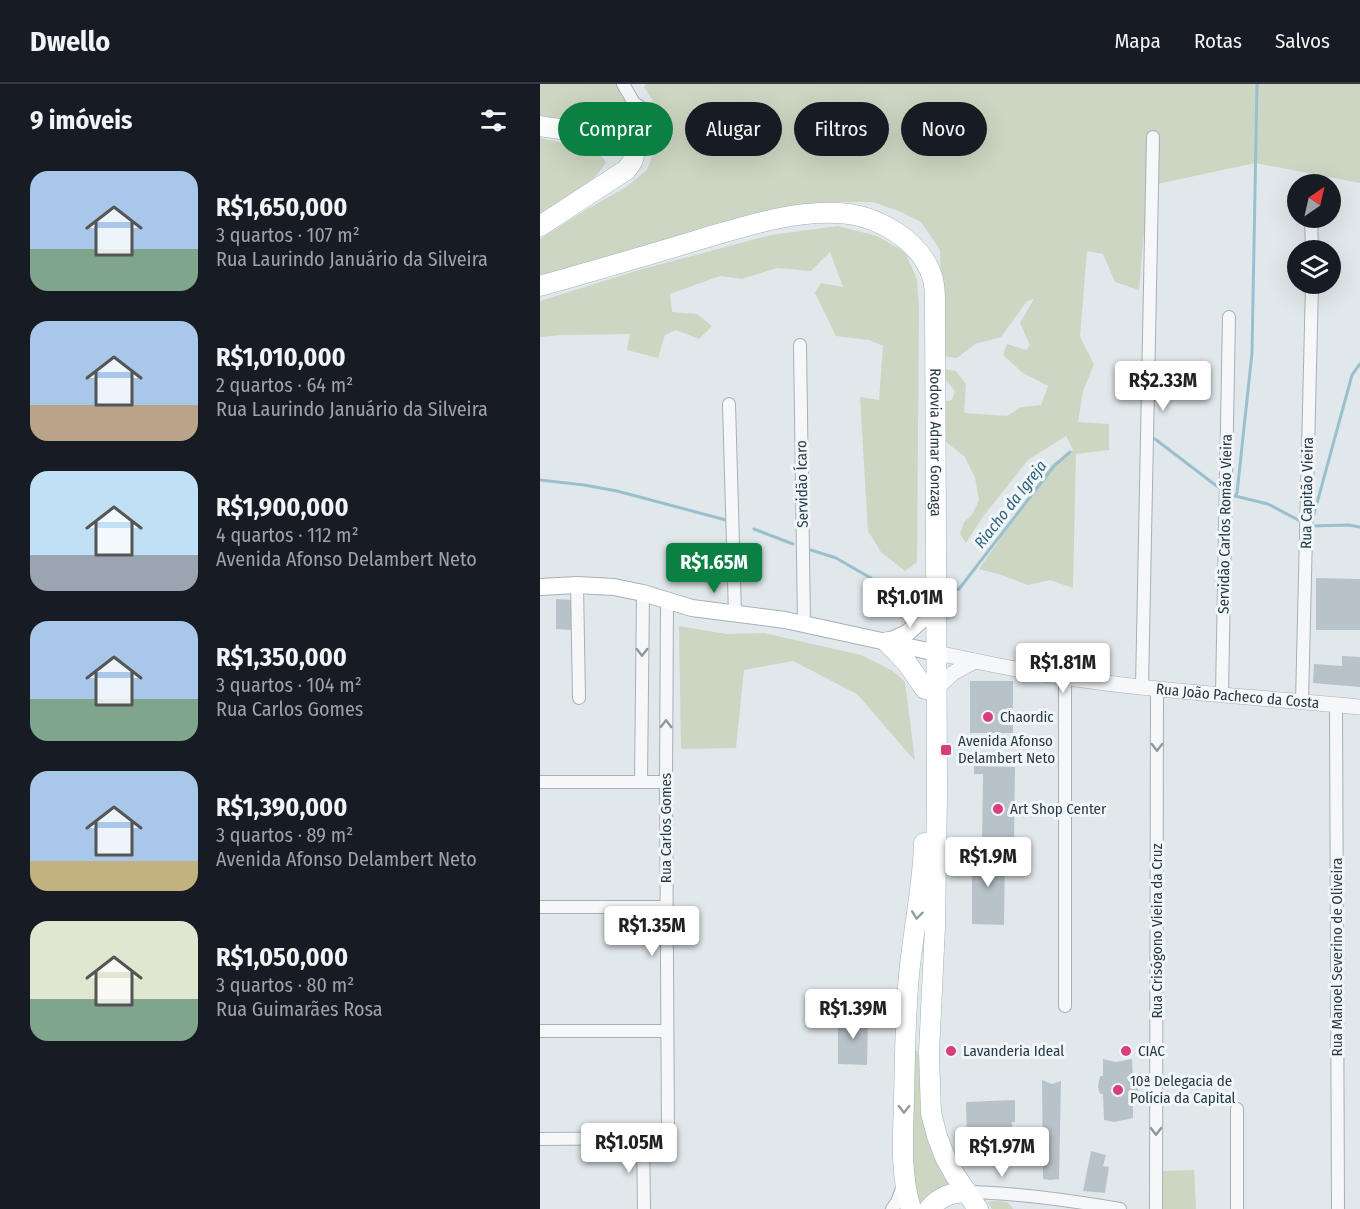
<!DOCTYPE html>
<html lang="pt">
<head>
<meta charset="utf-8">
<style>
  body { margin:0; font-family:"Fira Sans Condensed",sans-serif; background:#20242c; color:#f1f3f6; height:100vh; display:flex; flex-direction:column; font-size:22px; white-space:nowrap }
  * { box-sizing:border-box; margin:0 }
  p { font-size:20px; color:#9ea1a6 }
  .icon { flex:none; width:33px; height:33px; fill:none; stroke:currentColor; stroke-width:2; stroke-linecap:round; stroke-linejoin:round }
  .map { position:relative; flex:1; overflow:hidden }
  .details { display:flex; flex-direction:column; background:#171b24; width:540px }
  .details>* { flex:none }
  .banner { position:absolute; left:18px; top:18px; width:570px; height:54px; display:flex; gap:12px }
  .needle { width:39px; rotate:34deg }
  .fabs { position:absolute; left:747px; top:90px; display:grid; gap:12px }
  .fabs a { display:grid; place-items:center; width:54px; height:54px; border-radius:50%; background:#171b24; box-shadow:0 6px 24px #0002; font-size:30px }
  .price { position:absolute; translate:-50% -51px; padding:0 14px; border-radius:6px; background:#fff; color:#222; font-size:20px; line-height:39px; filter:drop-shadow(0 2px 3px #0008) }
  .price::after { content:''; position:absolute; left:50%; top:36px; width:18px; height:14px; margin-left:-9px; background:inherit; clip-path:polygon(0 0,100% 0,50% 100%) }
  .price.current { background:#0b8043; color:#fff }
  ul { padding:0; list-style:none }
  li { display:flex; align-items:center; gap:18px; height:150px; padding:0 30px }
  li span { display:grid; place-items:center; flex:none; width:168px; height:120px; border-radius:18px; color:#555 }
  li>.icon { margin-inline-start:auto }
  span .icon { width:72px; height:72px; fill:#fffc; stroke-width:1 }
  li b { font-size:26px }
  h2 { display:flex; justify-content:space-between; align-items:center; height:72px; padding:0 30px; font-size:26px }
  .pill { padding:0 21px; border-radius:27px; background:#171b24; box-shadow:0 6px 24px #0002; font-size:21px; line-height:54px }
  .pill.current { background:#0b8043; color:#fff }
  header { display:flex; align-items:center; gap:36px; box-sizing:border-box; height:84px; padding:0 30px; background:#171b24; border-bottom:2px solid #363941 }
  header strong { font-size:28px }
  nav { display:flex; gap:33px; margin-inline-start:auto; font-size:21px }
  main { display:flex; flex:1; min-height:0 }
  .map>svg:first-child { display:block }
  .green { fill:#ccd6c2 }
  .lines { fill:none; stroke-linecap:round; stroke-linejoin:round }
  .stream { stroke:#9ac0ce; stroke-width:3 }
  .building { fill:#b8c2c9 }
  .minor-casing { stroke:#a6b0b6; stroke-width:14 }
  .tertiary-casing { stroke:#a6b0b6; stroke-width:16 }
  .secondary-casing { stroke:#a6b0b6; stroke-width:18 }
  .primary-casing { stroke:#a0afb8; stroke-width:21 }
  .minor { stroke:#f5f7f9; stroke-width:12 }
  .tertiary { stroke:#f5f7f9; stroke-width:15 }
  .secondary { stroke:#fff; stroke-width:16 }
  .primary { stroke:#fff; stroke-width:20 }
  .oneway { stroke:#8e989e }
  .oneway2 { stroke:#949ca2 }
  .poi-dot { fill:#d83e7c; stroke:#f1f6f8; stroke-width:2 }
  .labels { text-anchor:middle; stroke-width:6; stroke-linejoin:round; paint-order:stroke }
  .street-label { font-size:15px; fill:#283a44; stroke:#f1f6f8 }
  .poi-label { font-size:15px; fill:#283a44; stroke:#f1f6f8; text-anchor:start }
  .water-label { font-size:16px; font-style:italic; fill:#2f647c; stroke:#f1f6f8 }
</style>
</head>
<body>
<header>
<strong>Dwello</strong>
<nav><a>Mapa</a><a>Rotas</a><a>Salvos</a></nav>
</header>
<main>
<section class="details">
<h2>9 imóveis<svg class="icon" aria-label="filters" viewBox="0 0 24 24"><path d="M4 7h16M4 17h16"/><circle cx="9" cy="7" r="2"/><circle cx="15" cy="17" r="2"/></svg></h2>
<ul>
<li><span style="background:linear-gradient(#a9c7e8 65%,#7fa58c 0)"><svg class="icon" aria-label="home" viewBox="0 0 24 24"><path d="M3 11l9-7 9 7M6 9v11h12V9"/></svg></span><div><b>R$1,650,000</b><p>3 quartos · 107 m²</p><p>Rua Laurindo Januário da Silveira</p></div></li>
<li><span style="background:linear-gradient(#a9c7e8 70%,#b9a48a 0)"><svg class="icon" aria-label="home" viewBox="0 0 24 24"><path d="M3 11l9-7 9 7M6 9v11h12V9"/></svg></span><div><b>R$1,010,000</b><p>2 quartos · 64 m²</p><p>Rua Laurindo Januário da Silveira</p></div></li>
<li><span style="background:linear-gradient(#bfe0f5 70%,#9aa5b1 0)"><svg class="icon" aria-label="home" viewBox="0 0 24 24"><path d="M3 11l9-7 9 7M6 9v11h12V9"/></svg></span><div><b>R$1,900,000</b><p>4 quartos · 112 m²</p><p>Avenida Afonso Delambert Neto</p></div></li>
<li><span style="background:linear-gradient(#a9c7e8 65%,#7fa58c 0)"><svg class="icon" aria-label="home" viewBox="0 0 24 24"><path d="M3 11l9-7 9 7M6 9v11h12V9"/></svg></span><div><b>R$1,350,000</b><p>3 quartos · 104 m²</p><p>Rua Carlos Gomes</p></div></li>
<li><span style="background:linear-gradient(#a9c7e8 75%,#c2b280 0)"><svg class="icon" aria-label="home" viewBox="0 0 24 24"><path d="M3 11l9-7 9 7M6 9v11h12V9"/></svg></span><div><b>R$1,390,000</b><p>3 quartos · 89 m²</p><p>Avenida Afonso Delambert Neto</p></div></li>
<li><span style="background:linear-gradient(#dfe7d0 65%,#7fa58c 0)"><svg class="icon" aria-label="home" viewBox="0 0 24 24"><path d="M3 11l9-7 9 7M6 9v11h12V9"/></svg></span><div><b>R$1,050,000</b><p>3 quartos · 80 m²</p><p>Rua Guimarães Rosa</p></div></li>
</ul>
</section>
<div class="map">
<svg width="820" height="1125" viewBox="0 0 820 1125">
  <rect width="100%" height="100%" fill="#e1e8eb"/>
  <path class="green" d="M 0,0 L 78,0 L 82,14 L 93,25 L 113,17 L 104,3 L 106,0 L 820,0 L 820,99 L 715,79 L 608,102 L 599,206 L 575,198 L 563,170 L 547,167 L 540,253 L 554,280 L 543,307 L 538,338 L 569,340 L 569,366 L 536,370 L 533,504 L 510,496 L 488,501 L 462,491 L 439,485 L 512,380 L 533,366 L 526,352 L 488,376 L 442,434 L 426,459 L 420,450 L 424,438 L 432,431 L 439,416 L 435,394 L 425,373 L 406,358 L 402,345 L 400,318 L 412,316 L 415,307 L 405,295 L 405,285 L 416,287 L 426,300 L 424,329 L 467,332 L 481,323 L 501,321 L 508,302 L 483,289 L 463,271 L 467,260 L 486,266 L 490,261 L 480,239 L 494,215 L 487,217 L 461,253 L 435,260 L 417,274 L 403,272 L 400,166 L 381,138 L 361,128 L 333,118 L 286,118 L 234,128 L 6,191 L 0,190 L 0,155 L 44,127 L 86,103 L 107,86 L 118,56 L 107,56 L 37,41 L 0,37 Z
    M 0,54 L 57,66 L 66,78 C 52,102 22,121 0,137 Z
    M 298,142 L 337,152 L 365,168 L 377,195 L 379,225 L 377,478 L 365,487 L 341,468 L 328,447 L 320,313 L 339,316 L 343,262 L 329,256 L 296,252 L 275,209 L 281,199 L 303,203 L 290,168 L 271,187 L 237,184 L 202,195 L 180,192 L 130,210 L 132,228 L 157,230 L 172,242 L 159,255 L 136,246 L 125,251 L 118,274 L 87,266 L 90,250 L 23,251 L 0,253 L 0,217 L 99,186 L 231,151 Z
    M 139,542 L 186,550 L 224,549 L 321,571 L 353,587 L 365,598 L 375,677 L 317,610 L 253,577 L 204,586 L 196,664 L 141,665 Z
    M 374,967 L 377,967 L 379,972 L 381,1012 L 411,1100 L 409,1103 C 396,1106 388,1110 380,1121 L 378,1119 L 370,1072 Z
    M 654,1086 L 656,1125 L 623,1125 L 622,1087 Z
    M 455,1117 C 464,1117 469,1117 473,1125 L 452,1125 L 448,1118 Z"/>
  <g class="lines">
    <path class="stream" d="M 717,0 L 712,269 L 697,409 L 695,412 L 728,420 L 762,438
      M 615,355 L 678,403
      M 0,396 L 44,401 L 77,407 L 186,436
      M 771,441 L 812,291 L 820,280
      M 771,442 L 809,441 L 820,443
      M 214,445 L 253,460
      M 271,466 L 296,474 L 336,497 L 372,501
      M 402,506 L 419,505 L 514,382 L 530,368"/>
  </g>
  <path class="building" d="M 776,494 L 820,495 L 820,546 L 776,546 Z
    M 16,515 L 33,516 L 32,546 L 16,545 Z
    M 802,572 L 820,573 L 820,603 L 773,599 L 774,580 L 802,582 Z
    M 430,597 L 473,597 L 473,649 L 430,649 Z
    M 434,682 L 475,683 L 474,760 L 442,760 L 443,690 L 434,690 Z
    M 432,768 L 465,768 L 464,841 L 432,840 Z
    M 298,931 L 328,931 L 327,981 L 298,980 Z
    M 563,975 L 576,978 L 592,975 L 593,995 L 598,996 L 598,1016 L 593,1016 L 593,1034 L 574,1038 L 564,1036 L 563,1010 L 560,1010 L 558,1003 L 560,992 L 563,992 Z
    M 502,996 L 512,1000 L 521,997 L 519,1095 L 510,1096 L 503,1095 Z
    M 475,1016 L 475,1038 L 472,1038 L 472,1079 L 441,1079 L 442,1061 L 427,1061 L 426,1018 Z
    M 551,1067 L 566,1071 L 563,1082 L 569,1083 L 565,1109 L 543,1107 Z"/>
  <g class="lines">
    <g class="minor-casing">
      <path id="minor" d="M 83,0 L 94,19 L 105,26 L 111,32 L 112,40 L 109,49 L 103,58 L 91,63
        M 771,134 L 772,166
        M 260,261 L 264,540
        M 189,320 L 195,530
        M 37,501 L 39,614
        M 602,603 L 613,53
        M 682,610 L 689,233
        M 762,618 L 772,200
        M 796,620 L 798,1125
        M 0,698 L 126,698
        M 101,698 L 103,509
        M 0,823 L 126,823
        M 525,922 L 525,593
        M 0,947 L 127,947
        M 697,1025 L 697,1125
        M 103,1054 L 104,1125
        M 0,1055 L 128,1054 L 126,698 L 127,517
        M 427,1108 C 479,1109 529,1116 580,1125
        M 352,1125 L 357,1118 L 364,1099
        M 616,1125 L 617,605"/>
    </g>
    <g class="tertiary-casing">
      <g id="tertiary">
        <path id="s1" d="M 397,569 C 427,575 457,582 487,587 C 597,607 709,612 820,623"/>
        <path d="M 397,604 L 413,589 L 435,577"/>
      </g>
    </g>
    <g class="secondary-casing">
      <path id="secondary" d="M 0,503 L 37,501 L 74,503 L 103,509 L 152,524 L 245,536 L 397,569
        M 347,558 L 367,549 L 385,533"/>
    </g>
    <g class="primary-casing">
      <g id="primary">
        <path d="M 0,42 C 18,45 83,52 92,65 C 97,73 91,80 86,86 L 0,142"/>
        <path id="s2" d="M 0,202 C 53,187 105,172 158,156 C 203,143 249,127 297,129 C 335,130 382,156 393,195 C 394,200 395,207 395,213 L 397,712 L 395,843 L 389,969 L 391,1029 L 397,1052 L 405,1073 L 415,1091 L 438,1125"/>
        <path d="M 347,558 L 367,579 L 385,605"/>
        <path d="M 371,1125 C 360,1090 363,1052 364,1016 C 365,974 365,933 369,891 C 373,847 383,803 384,759"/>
        <path d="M 389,1125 C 399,1113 411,1108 427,1108"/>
      </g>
    </g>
    <use href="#minor" class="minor"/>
    <use href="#tertiary" class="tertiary"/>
    <use href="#secondary" class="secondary"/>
    <use href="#primary" class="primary"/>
  </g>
  <defs><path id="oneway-chevron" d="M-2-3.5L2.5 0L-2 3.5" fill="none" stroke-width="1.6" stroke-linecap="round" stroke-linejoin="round" transform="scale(1.5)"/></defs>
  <g class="oneway">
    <use href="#oneway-chevron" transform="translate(102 568) rotate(90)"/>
    <use href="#oneway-chevron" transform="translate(126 640) rotate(-89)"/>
    <use href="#oneway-chevron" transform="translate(617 663) rotate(90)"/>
    <use href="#oneway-chevron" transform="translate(616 1047) rotate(90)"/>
  </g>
  <g class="oneway2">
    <use href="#oneway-chevron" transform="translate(377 831) rotate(97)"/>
    <use href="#oneway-chevron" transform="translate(364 1025) rotate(91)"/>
  </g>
  <g class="poi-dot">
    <circle cx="448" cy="633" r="6"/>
    <rect x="400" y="660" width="12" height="12" rx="3"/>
    <circle cx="458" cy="725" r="6"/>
    <circle cx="411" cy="967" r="6"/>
    <circle cx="586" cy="967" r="6"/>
    <circle cx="578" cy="1006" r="6"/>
  </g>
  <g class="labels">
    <g class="street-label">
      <text dy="5" stroke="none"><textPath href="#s2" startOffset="594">Rodovia Admar Gonzaga</textPath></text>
      <text transform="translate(262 400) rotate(-91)" y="5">Servidão Ícaro</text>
      <text transform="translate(767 409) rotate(-89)" y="5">Rua Capitão Vieira</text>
      <text transform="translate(685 440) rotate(-89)" y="5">Servidão Carlos Romão Vieira</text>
      <text dy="5" stroke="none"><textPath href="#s1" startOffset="304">Rua João Pacheco da Costa</textPath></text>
      <text transform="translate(126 744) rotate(-90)" y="5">Rua Carlos Gomes</text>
      <text transform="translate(617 847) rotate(-90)" y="5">Rua Crisógono Vieira da Cruz</text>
      <text transform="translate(797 873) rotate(-90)" y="5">Rua Manoel Severino de Oliveira</text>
    </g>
    <g class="poi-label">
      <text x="460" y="638">Chaordic</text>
      <text x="418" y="662">Avenida Afonso<tspan x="418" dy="17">Delambert Neto</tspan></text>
      <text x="470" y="730">Art Shop Center</text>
      <text x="423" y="972">Lavanderia Ideal</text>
      <text x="598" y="972">CIAC</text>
      <text x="590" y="1002">10ª Delegacia de<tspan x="590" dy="17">Polícia da Capital</tspan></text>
    </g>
    <g class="water-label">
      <text transform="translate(470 420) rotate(-52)" y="6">Riacho da Igreja</text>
    </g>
  </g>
</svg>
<div class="fabs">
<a><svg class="needle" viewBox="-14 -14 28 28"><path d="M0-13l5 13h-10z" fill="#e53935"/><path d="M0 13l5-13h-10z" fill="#9ea1a6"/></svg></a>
<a><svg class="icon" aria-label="layers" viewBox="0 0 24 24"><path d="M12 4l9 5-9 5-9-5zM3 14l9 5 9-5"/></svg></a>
</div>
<b class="price" style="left:623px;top:328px">R$2.33M</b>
<b class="price current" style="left:174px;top:510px">R$1.65M</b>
<b class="price" style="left:370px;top:545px">R$1.01M</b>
<b class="price" style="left:523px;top:610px">R$1.81M</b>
<b class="price" style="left:448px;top:804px">R$1.9M</b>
<b class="price" style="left:112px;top:873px">R$1.35M</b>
<b class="price" style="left:313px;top:956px">R$1.39M</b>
<b class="price" style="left:89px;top:1090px">R$1.05M</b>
<b class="price" style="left:462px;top:1094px">R$1.97M</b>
<div class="banner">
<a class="pill current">Comprar</a>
<a class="pill">Alugar</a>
<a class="pill">Filtros</a>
<a class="pill">Novo</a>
</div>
</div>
</main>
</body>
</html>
